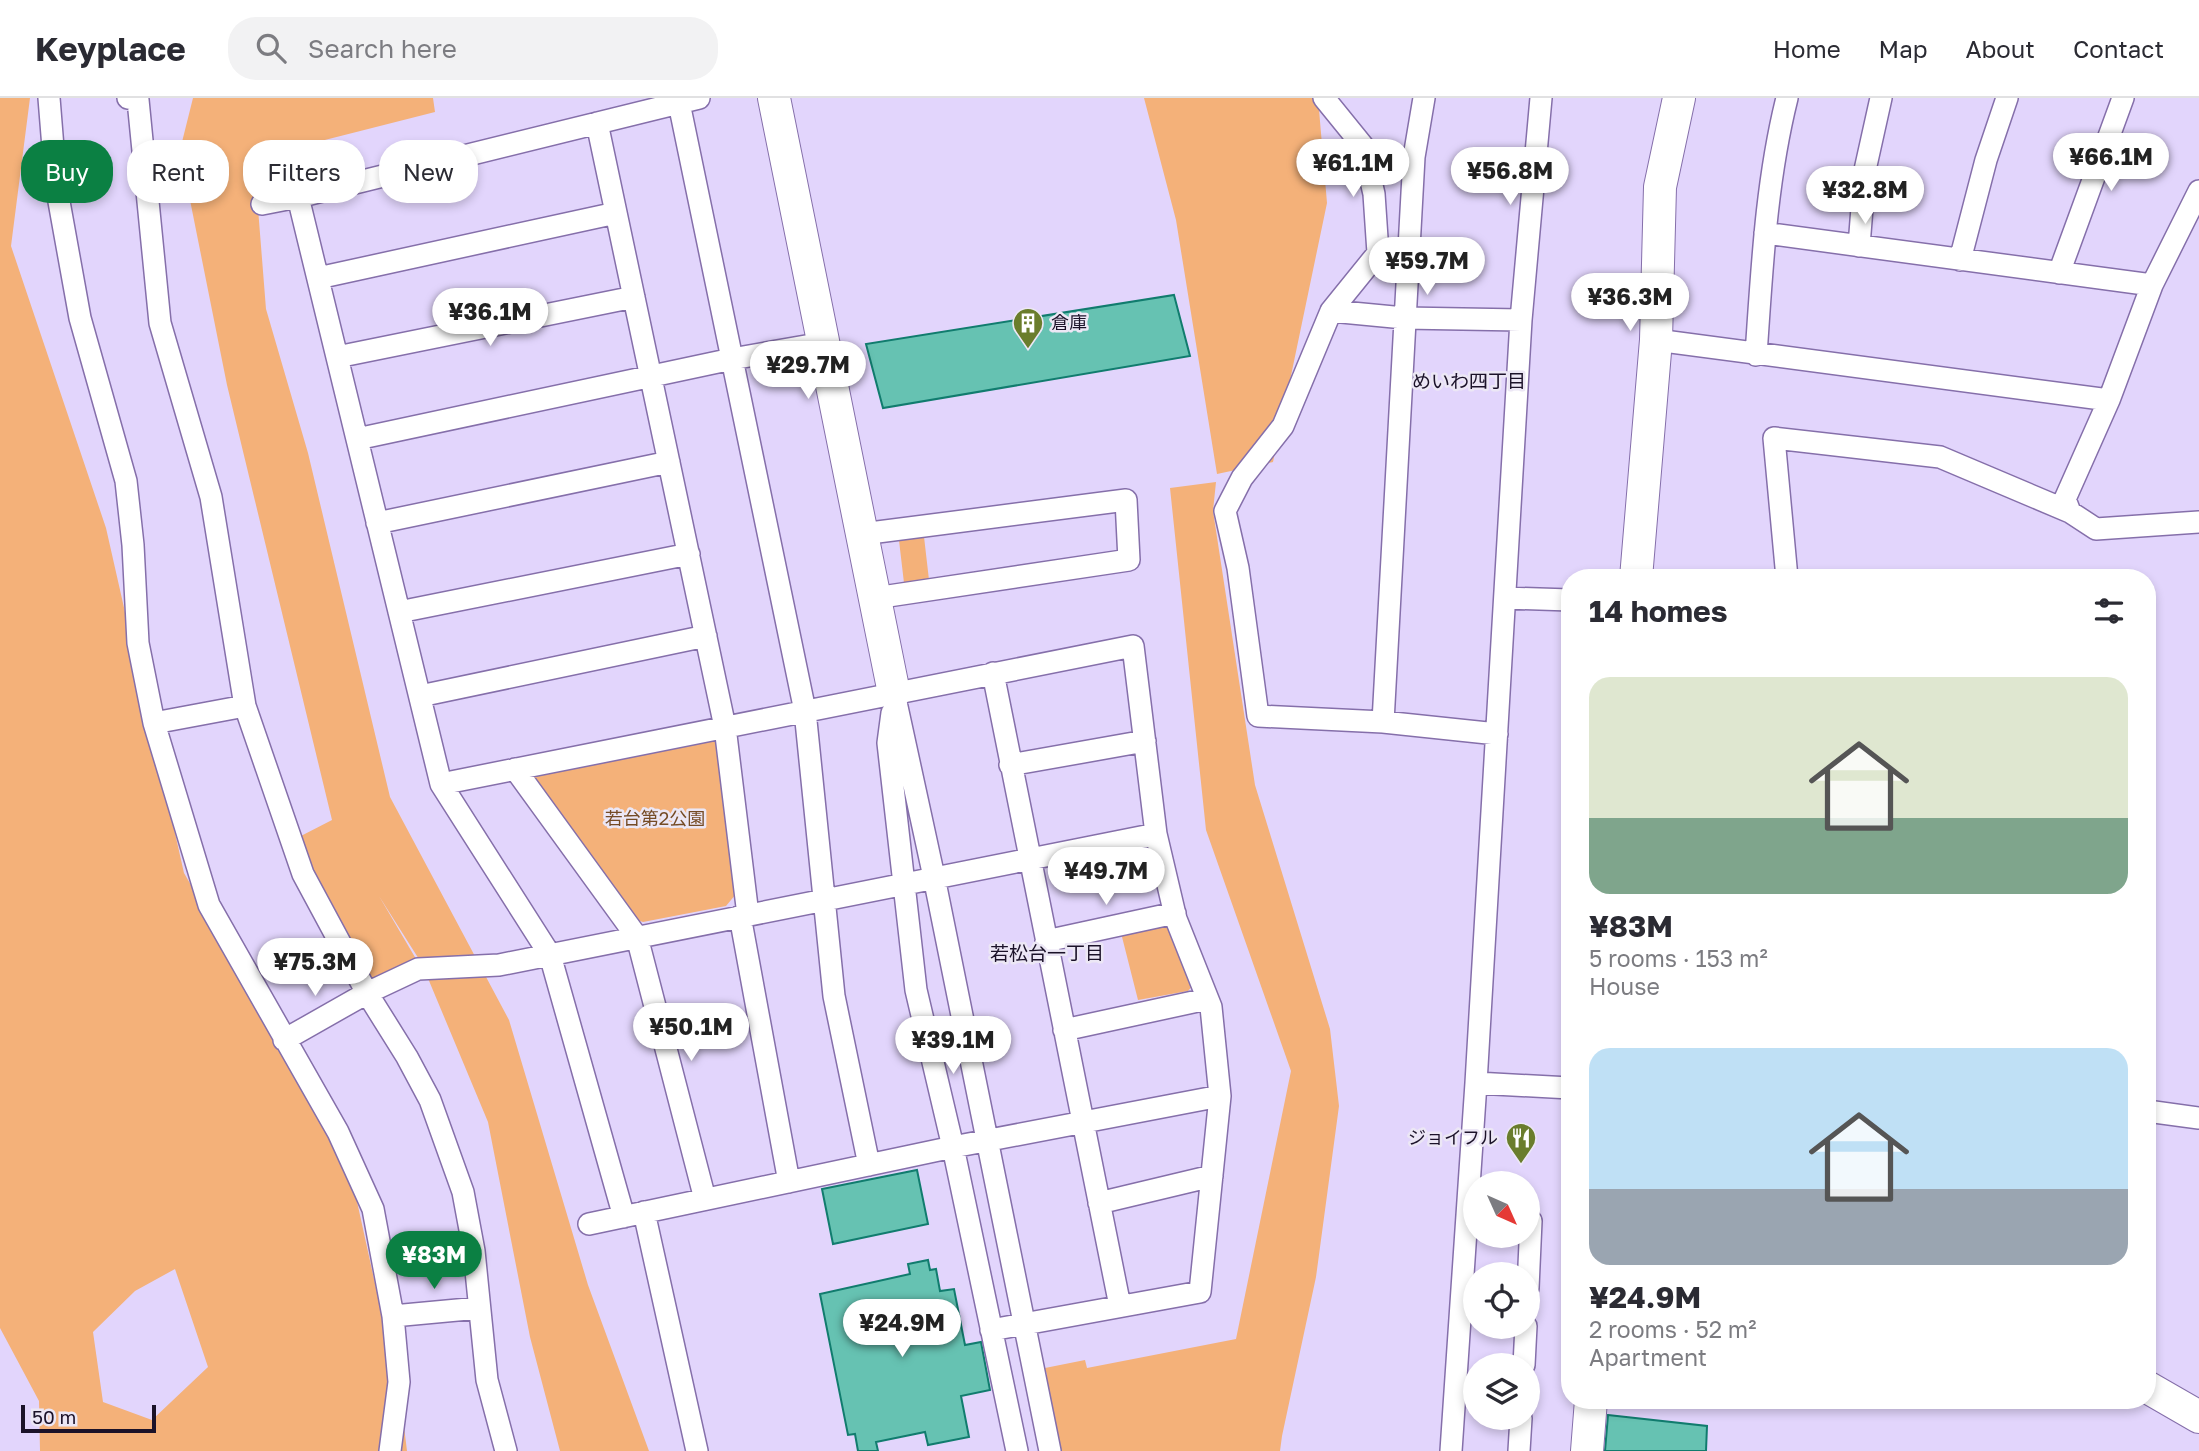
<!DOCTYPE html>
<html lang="en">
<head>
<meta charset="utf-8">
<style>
  body { margin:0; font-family:"Golos Text","Noto Sans JP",sans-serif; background:#f2f2f3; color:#2b2b33; height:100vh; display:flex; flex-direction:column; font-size:26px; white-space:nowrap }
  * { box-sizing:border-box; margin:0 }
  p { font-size:23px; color:#7c7c81 }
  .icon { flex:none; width:38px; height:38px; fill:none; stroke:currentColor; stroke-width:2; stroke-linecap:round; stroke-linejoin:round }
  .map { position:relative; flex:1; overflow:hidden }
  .side { position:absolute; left:1561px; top:471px; width:595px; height:840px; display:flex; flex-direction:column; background:#fff; border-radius:28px; box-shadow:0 4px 10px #0003 }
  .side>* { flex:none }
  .top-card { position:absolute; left:21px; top:42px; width:665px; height:63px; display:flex; gap:14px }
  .needle { width:46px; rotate:135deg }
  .buttons { position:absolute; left:1463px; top:1073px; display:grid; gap:14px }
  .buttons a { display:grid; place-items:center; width:77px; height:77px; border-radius:50%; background:#fff; box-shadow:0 4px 10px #0003; font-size:35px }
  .scale { position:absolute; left:21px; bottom:18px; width:135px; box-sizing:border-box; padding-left:7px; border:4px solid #1b1229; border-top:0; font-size:19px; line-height:24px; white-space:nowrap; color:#1b1229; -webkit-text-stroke:5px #ece7f5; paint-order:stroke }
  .price { position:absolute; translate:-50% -60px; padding:0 16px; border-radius:24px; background:#fff; color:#222; font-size:23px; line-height:46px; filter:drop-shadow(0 2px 4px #0008) }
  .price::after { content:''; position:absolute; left:50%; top:42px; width:21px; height:16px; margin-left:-10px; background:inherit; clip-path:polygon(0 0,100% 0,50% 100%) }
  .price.selected { background:#0b8043; color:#fff }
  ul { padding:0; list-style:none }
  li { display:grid; align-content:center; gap:14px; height:371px; padding:0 28px }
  li span { display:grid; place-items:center; height:217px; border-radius:21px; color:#555 }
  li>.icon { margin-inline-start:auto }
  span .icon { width:126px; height:126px; fill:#fffc; stroke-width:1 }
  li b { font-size:30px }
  h2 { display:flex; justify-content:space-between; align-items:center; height:84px; padding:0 28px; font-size:30px }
  .chip { padding:0 24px; border-radius:28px; background:#fff; box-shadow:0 4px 10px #0003; font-size:24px; line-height:63px }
  .chip.selected { background:#0b8043; color:#fff }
  header { display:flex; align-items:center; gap:42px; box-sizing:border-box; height:98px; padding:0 35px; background:#fff; border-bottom:2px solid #e1e1e2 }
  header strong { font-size:33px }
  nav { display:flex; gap:38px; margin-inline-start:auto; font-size:24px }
  .search { width:490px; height:63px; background:#f2f2f3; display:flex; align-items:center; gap:18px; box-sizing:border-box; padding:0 24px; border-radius:28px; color:#7c7c81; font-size:26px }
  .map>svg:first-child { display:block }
  .green { fill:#f4b179; fill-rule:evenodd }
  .building { fill:#66c2b2; stroke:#117c6e; stroke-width:2 }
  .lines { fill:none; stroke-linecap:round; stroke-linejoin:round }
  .street-casing { stroke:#856faa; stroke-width:24 }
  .secondary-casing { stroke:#856faa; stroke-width:34 }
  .street { stroke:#fff; stroke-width:21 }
  .secondary { stroke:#fff; stroke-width:32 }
  .labels { text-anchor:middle; stroke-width:5; stroke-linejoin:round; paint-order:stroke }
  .poi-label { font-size:18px; fill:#1b1229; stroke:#ece7f5; text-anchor:start }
  .park-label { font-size:18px; fill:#754b25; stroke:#ece7f5 }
  .neighbourhood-label { font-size:19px; fill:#1b1229; stroke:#ece7f5 }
</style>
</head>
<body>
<header>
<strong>Keyplace</strong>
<div class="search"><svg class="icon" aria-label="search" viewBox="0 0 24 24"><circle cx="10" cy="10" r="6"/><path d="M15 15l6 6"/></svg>Search here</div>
<nav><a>Home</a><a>Map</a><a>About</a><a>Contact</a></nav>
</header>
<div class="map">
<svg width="2199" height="1353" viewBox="0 0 2199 1353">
  <rect width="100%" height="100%" fill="#e2d5fc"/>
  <path class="green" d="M 0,0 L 30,0 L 11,148 L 106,430 L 184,775 L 347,1058 L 401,1304 L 407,1353 L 40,1353 L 39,1303 L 0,1230 ZM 175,1171 L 208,1269 L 152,1322 L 103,1304 L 93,1234 L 135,1193 Z
    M 193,0 L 433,0 L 435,14 L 254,60 L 266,211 L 308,355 L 390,699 L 509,922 L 588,1187 L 649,1353 L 560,1353 L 530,1239 L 488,1024 L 422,866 L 379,798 L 419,866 L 367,884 L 297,740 L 332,722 L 227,287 L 180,52 Z
    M 1144,0 L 1318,0 L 1327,105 L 1273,364 L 1217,376 L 1176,122 Z
    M 1216,384 L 1213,413 L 1255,687 L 1330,931 L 1339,1008 L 1316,1179 L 1282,1338 L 1280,1353 L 1056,1353 L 1042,1279 L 1047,1277 L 1045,1270 L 1085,1262 L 1087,1270 L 1236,1241 L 1291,973 L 1206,732 L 1170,390 Z
    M 923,430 L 929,482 L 904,485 L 898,434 Z
    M 711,633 L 720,642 L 736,796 L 726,808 L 643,824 L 637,822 L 534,681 L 538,669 Z
    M 1164,821 L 1174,827 L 1194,886 L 1188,893 L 1138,902 L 1120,831 Z"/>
  <path class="building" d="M 1174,197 L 1190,258 L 883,310 L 866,246 Z
    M 917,1072 L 928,1126 L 833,1146 L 822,1091 Z
    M 928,1162 L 930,1172 L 936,1171 L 940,1193 L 954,1191 L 965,1247 L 981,1244 L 990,1292 L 961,1298 L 969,1339 L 928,1347 L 925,1334 L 876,1344 L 878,1353 L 858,1353 L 855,1336 L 848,1337 L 820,1196 L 910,1176 L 908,1166 Z
    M 1608,1317 L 1707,1328 L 1706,1353 L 1605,1353 Z"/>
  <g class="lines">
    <g class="street-casing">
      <path id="street" d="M 49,0 L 56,87 L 80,220 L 126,383 L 133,447 L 138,545 L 154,625 L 209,807 L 338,1034 L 373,1111 L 393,1218 L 399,1284 L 390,1353
        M 128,0 L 138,2 L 160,225 L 211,399 L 245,608 L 303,776 L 367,895 L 407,959 L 430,1002 L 463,1094 L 474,1153 L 487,1282 L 506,1353
        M 1324,0 L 1363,48 L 1374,96 L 1378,155 L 1331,213 L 1283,328 L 1242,380 L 1225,413 L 1238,470 L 1258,618 L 1383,624 L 1497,636
        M 679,5 L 805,613 L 834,898 L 869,1067
        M 597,25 L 725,629 L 748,817
        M 2199,93 L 2152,187 L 2109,302 L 2065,401 L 2070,414 L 2096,431 L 2199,424
        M 298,99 L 441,686 L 550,857 L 624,1119
        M 262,106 L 298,99 L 699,0
        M 1765,135 L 2152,187
        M 1859,148 L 1865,72 L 1881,0
        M 1960,162 L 1986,62 L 2007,0
        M 2059,175 L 2123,0
        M 318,180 L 616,115
        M 1331,213 L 1404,220 L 1521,222
        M 1656,242 L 2109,302
        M 1756,257 C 1762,171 1766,84 1787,0
        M 337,259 L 634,199
        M 357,341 L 732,261 L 823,245
        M 377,425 L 669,364
        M 862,436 L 1126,402 L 1129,462 L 875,500
        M 1787,480 L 1774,340 L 1940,359 L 2070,414
        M 1505,500 L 1570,502
        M 399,514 L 689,456
        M 993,575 L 1120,1208
        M 894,595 L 934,779 L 1050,1353
        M 420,598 L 706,538
        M 892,615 L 888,645 L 916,892 L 953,1049 L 1017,1353
        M 1383,624 L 1414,59 L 1424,0
        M 154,625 L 245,608
        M 1010,667 L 1145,643
        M 515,671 L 637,839 L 705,1101
        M 441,686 L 1133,548 L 1156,736 L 1176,821 L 1211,909 L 1220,998 L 1200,1194 L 991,1232
        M 740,818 L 789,1084
        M 1046,843 L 1175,815
        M 1064,932 L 1207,901
        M 284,942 L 367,895 L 418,871 L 499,867 L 1156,736
        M 1476,985 L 1570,990
        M 2147,1013 L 2199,1020
        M 1099,1105 L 1212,1078
        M 644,1114 L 697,1353
        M 1528,1123 L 1531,1123 L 1528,1190
        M 589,1126 L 953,1049 L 1220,998
        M 393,1218 L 479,1210
        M 1524,1267 L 1526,1228
        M 1451,1353 L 1476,985 L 1521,222 L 1541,0
        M 1519,1353 L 1521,1320"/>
    </g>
    <g class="secondary-casing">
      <path id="secondary" d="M 774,0 L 894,595
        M 1636,480 L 1656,242 L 1660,89 L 1679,0
        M 2147,1289 L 2199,1319
        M 1587,1353 L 1591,1302"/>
    </g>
    <use href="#street" class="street"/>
    <use href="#secondary" class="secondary"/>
  </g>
  <defs>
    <g id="building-pin" transform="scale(1.575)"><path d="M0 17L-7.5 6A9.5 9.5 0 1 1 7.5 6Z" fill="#6a7d2c" stroke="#ece7f5"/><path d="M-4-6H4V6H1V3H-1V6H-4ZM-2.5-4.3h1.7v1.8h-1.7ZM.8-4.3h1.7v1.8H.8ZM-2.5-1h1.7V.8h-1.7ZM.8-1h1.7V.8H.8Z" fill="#fff"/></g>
    <g id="restaurant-pin" transform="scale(1.575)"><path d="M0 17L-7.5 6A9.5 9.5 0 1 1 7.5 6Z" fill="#6a7d2c" stroke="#ece7f5"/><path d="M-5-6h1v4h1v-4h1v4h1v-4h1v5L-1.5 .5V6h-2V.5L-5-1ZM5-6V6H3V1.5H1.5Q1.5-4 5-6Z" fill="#fff"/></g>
  </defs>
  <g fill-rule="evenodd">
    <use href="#building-pin" x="1028" y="225"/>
    <use href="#restaurant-pin" x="1521" y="1040"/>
  </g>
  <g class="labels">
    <g class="poi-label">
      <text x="1051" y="231">倉庫</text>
      <text x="1498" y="1046" text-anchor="end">ジョイフル</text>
    </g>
    <g class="park-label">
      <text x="655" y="727">若台第2公園</text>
    </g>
    <g class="neighbourhood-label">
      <text x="1469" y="290">めいわ四丁目</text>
      <text x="1047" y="862">若松台一丁目</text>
    </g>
  </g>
</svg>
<div class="buttons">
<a><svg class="needle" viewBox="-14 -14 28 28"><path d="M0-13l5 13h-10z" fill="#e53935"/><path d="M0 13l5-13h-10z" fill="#7c7c81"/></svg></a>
<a><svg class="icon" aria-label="locate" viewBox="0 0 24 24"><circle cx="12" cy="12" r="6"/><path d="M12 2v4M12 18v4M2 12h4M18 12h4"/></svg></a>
<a><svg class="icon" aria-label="layers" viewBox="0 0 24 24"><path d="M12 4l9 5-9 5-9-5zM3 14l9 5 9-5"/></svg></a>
</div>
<div class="scale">50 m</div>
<b class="price" style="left:2111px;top:95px">¥66.1M</b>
<b class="price" style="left:1353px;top:101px">¥61.1M</b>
<b class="price" style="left:1510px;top:109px">¥56.8M</b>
<b class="price" style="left:1865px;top:128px">¥32.8M</b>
<b class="price" style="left:1427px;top:199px">¥59.7M</b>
<b class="price" style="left:1630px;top:235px">¥36.3M</b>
<b class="price" style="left:490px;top:250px">¥36.1M</b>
<b class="price" style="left:808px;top:303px">¥29.7M</b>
<b class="price" style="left:1106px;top:809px">¥49.7M</b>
<b class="price" style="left:315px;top:900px">¥75.3M</b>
<b class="price" style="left:691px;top:965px">¥50.1M</b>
<b class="price" style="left:953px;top:978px">¥39.1M</b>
<b class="price selected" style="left:434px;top:1193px">¥83M</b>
<b class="price" style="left:902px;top:1261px">¥24.9M</b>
<div class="top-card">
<a class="chip selected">Buy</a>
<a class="chip">Rent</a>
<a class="chip">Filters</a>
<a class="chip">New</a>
</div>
<section class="side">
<h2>14 homes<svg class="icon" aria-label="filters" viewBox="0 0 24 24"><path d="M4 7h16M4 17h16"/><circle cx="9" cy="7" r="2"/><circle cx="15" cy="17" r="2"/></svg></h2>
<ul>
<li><span style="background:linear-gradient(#dfe7d0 65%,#7fa58c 0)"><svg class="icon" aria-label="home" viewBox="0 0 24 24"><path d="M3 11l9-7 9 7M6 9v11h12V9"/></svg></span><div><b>¥83M</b><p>5 rooms · 153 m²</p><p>House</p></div></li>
<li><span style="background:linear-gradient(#bfe0f5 65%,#9aa5b1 0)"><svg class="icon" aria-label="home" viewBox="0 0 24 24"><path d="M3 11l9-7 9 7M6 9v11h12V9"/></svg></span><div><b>¥24.9M</b><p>2 rooms · 52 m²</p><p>Apartment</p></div></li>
</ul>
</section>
</div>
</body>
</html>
